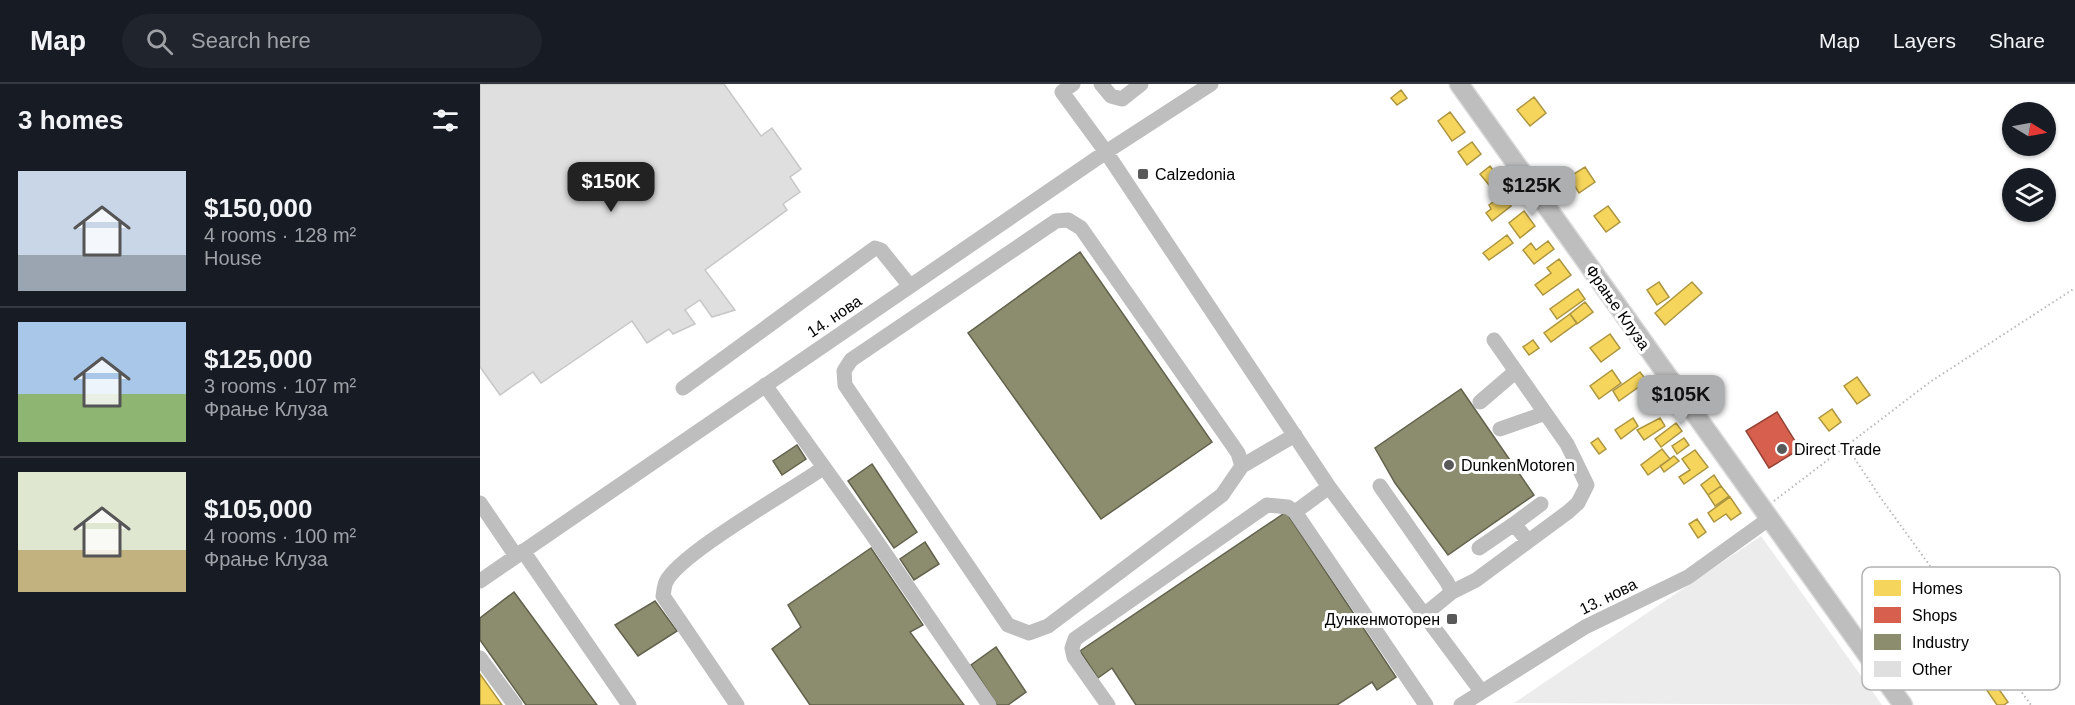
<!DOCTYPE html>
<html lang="en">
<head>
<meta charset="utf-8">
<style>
  body { margin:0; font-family:Arial,sans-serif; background:#20242c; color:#f1f3f6; height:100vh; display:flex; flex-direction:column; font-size:22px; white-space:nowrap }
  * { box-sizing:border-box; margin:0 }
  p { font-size:20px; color:#9ea1a6 }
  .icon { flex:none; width:33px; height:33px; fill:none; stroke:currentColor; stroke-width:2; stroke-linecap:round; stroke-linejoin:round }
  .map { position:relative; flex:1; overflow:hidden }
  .side { display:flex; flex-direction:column; background:#171b24; width:480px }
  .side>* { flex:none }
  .needle { width:39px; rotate:100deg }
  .controls { position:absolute; left:1522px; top:18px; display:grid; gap:12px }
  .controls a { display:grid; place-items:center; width:54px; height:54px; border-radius:50%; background:#171b24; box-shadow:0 2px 4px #0004; font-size:30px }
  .price { position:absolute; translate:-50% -51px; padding:0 14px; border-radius:12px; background:#adaeaf; color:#111; font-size:20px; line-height:39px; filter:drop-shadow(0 2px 3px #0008) }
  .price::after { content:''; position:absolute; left:50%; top:36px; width:18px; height:14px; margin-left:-9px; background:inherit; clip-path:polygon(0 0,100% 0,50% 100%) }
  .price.active { background:#222; color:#fff }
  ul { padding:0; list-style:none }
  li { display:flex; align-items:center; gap:18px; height:150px; padding:0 18px }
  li+li { border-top:2px solid #363941 }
  li span { display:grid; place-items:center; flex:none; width:168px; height:120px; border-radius:0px; color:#555 }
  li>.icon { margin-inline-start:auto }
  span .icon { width:72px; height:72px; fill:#fffc; stroke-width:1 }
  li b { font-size:26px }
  h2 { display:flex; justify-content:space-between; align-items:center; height:72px; padding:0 18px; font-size:26px }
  header { display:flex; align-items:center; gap:36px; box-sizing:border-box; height:84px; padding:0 30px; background:#171b24; border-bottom:2px solid #363941 }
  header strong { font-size:28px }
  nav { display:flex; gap:33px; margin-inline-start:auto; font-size:21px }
  .search { width:420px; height:54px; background:#20242c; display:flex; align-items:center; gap:15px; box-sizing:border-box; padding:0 21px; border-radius:33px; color:#9ea1a6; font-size:22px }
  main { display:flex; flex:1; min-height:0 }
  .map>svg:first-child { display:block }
  .green { fill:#ececec }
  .homes { fill:#f6d55c; stroke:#ac9540; stroke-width:1.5 }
  .shops { fill:#d6604d; stroke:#964336; stroke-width:1.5 }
  .industry { fill:#8c8c6e; stroke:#62624d; stroke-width:1.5 }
  .building { fill:#dfdfdf; stroke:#c7c7c7; stroke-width:1.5 }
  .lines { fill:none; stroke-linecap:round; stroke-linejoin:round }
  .major-casing { stroke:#dbdbdb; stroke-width:21 }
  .path { stroke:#b9b9b9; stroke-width:2; stroke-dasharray:1.5 3; stroke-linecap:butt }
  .minor { stroke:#bebebe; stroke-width:15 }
  .major { stroke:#bebebe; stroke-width:18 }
  .poi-dot { fill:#595959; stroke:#fff; stroke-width:2 }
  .labels { text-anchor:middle; stroke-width:6; stroke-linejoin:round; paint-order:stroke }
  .poi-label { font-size:16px; fill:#000; stroke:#fff; text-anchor:start }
  .street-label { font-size:16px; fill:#000; stroke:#fff }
  .key { fill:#fff; stroke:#b2b2b2; stroke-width:1.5 }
  .key-label { font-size:16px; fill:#000 }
</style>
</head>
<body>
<header>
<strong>Map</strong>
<div class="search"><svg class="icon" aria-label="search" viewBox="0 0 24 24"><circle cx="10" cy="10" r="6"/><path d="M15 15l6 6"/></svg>Search here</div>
<nav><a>Map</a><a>Layers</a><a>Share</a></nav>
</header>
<main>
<section class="side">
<h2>3 homes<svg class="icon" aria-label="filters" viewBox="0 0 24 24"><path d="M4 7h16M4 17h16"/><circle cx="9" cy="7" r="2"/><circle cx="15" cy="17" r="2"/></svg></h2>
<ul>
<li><span style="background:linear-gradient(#c9d6e8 70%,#9aa5b1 0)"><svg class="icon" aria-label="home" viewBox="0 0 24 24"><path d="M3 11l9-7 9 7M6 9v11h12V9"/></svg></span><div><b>$150,000</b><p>4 rooms · 128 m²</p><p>House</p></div></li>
<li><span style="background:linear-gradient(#a9c7e8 60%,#8fb573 0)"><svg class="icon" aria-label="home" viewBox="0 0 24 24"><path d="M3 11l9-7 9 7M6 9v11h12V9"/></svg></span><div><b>$125,000</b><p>3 rooms · 107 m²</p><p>Фрање Клуза</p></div></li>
<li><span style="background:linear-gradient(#dfe7d0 65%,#c2b280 0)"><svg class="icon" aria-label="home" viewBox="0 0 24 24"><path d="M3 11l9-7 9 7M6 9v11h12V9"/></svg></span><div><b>$105,000</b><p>4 rooms · 100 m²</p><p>Фрање Клуза</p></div></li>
</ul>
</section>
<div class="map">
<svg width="1595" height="621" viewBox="0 0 1595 621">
  <rect width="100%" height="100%" fill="#fff"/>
  <path class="green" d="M 1281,452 L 1402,621 L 1034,619 Z"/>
  <path class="homes" d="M 921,6 L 927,14 L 917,21 L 911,14 Z
    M 1054,13 L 1066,29 L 1050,42 L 1037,26 Z
    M 970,28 L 985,48 L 972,57 L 958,37 Z
    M 992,58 L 1001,70 L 987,81 L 978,68 Z
    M 1010,82 L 1019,94 L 1009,101 L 1000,90 Z
    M 1105,83 L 1115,98 L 1099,109 L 1089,93 Z
    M 1025,114 L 1031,122 L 1012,137 L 1006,129 L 1011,125 L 1009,121 L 1016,116 L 1019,119 Z
    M 1128,122 L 1140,138 L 1126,148 L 1114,132 Z
    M 1044,127 L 1055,142 L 1040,154 L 1029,139 Z
    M 1027,151 L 1033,159 L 1009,176 L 1003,169 Z
    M 1068,157 L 1074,165 L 1054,180 L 1043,166 L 1051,159 L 1056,166 Z
    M 1079,175 L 1091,191 L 1063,211 L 1055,201 L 1071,189 L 1067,184 Z
    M 1179,198 L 1189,213 L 1177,221 L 1167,206 Z
    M 1212,198 L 1222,209 L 1185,241 L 1175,229 Z
    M 1098,205 L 1105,215 L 1077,235 L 1070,225 Z
    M 1105,218 L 1113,228 L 1097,240 L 1090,230 Z
    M 1090,230 L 1097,239 L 1071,258 L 1064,249 Z
    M 1130,250 L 1140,264 L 1121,278 L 1110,264 Z
    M 1053,256 L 1059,264 L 1049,271 L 1043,263 Z
    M 1132,286 L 1141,299 L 1119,315 L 1110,302 Z
    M 1160,288 L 1167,297 L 1139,317 L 1133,307 Z
    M 1377,293 L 1390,311 L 1377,320 L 1364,302 Z
    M 1167,297 L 1174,307 L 1166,312 L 1159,303 Z
    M 1352,325 L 1361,338 L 1349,347 L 1339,334 Z
    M 1153,334 L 1158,342 L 1141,355 L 1135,346 Z
    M 1180,334 L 1185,342 L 1164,356 L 1157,346 Z
    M 1196,339 L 1202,347 L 1181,363 L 1175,355 Z
    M 1118,354 L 1126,365 L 1119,370 L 1111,359 Z
    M 1204,354 L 1209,361 L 1197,370 L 1192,362 Z
    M 1182,365 L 1190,375 L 1168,391 L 1161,381 Z
    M 1215,366 L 1228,383 L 1204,400 L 1199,393 L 1210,386 L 1202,375 Z
    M 1194,372 L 1199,377 L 1184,388 L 1180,382 Z
    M 1234,391 L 1241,402 L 1228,411 L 1221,401 Z
    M 1241,402 L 1249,412 L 1235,422 L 1228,411 Z
    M 1250,413 L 1261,429 L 1251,436 L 1246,430 L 1234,438 L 1228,429 Z
    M 1217,435 L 1226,448 L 1218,454 L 1209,440 Z
    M 1503,583 L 1528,618 L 1524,621 L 1517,621 L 1495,589 Z
    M 0,590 L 22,621 L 0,621 Z"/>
  <path class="shops" d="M 1297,328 L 1320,365 L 1289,384 L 1266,347 Z"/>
  <path class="industry" d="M 600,168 L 732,358 L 621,435 L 488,249 Z
    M 981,305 L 1054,411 L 968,471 L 915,399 L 895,364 Z
    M 317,361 L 326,375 L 302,391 L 293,377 Z
    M 392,380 L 437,448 L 414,464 L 368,397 Z
    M 806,428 L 916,593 L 897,606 L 892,598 L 857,621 L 656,621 L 632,584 L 618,594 L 600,567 Z
    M 445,458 L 459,480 L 434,496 L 420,475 Z
    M 391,464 L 443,541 L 430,548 L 484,621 L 330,621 L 292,565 L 321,543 L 308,521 Z
    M 34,508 L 117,621 L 46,621 L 0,556 L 0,534 Z
    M 175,517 L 197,547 L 158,572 L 135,541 Z
    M 516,563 L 546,608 L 528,621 L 517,621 L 491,581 Z"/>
  <path class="building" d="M 0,0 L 244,0 L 281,52 L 292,44 L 321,85 L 310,93 L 320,108 L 303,120 L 307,126 L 225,186 L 255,226 L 232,233 L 220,216 L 205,226 L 215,240 L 193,250 L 189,245 L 167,259 L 152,237 L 61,299 L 53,288 L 20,311 L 0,283 Z"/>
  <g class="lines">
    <g class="major-casing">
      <path id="major" d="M 979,0 L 1423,621"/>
    </g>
    <path class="path" d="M 1367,363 L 1400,413 L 1551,621
      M 1294,417 L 1450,298 L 1595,204"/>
    <path class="minor" d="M 593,0 L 582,8 L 626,68 L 849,403 L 1001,607
      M 621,0 L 631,12 L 642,15 L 661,0
      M 285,301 L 389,446 L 509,621
      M 203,304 L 395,164 L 401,166 L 430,202
      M 1000,318 L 1035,288
      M 1020,345 L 1063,330
      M 762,382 L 758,369 L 601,144 L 588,136 L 576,137 L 371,276 L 364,287 L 365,301 L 528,541 L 549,549 L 568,542 L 742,411 L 762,382 L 815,351
      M 900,402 L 967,498 L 972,508 L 944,531
      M 0,419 L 36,472
      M 815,428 L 849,403
      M 1048,457 L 1034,440 L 1061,420
      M 999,464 L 1034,440
      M 43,467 L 149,621
      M 0,497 L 626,68 L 731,0
      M 972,508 L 996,496 L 1088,428 L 1098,419 L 1107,401 L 1087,360 L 1014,256
      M 0,574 L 35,621
      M 257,621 L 183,512 C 184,508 184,502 186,498 C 199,470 312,406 343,384
      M 628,621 L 594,573 L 592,564 L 595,555 L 787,421 L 808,423 L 815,428 L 946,621
      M 981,621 L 1105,543 L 1208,493 L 1290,434"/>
    <use href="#major" class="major"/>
  </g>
  <g class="poi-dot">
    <rect x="657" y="84" width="12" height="12" rx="3"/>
    <circle cx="1302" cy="365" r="6"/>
    <circle cx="969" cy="381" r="6"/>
    <rect x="966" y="529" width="12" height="12" rx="3"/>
  </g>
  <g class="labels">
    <g class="poi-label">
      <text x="675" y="96">Calzedonia</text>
      <text x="1314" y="371">Direct Trade</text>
      <text x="981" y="387">DunkenMotoren</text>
      <text x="960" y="541" text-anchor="end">Дункенмоторен</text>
    </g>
    <g class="street-label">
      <text transform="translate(1138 223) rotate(55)" y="6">Фрање Клуза</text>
      <text transform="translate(354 232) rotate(-34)" y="6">14. нова</text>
      <text transform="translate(1128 512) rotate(-26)" y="6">13. нова</text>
    </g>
  </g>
  <rect x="1382" y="483" width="198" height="123" rx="9" class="key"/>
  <rect x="1394" y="496" width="27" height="16" fill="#f6d55c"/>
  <rect x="1394" y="523" width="27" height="16" fill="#d6604d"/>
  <rect x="1394" y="550" width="27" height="16" fill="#8c8c6e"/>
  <rect x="1394" y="577" width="27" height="16" fill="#dfdfdf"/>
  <g class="key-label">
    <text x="1432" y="510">Homes</text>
    <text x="1432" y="537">Shops</text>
    <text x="1432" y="564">Industry</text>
    <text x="1432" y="591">Other</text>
  </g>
</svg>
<div class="controls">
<a><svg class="needle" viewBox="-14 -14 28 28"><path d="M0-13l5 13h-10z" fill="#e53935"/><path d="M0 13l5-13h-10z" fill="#9ea1a6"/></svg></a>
<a><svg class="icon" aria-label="layers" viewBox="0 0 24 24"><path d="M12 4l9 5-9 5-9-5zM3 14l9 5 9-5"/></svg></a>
</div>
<b class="price active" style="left:131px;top:129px">$150K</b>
<b class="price" style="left:1052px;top:133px">$125K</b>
<b class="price" style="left:1201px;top:342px">$105K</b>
</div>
</main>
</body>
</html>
